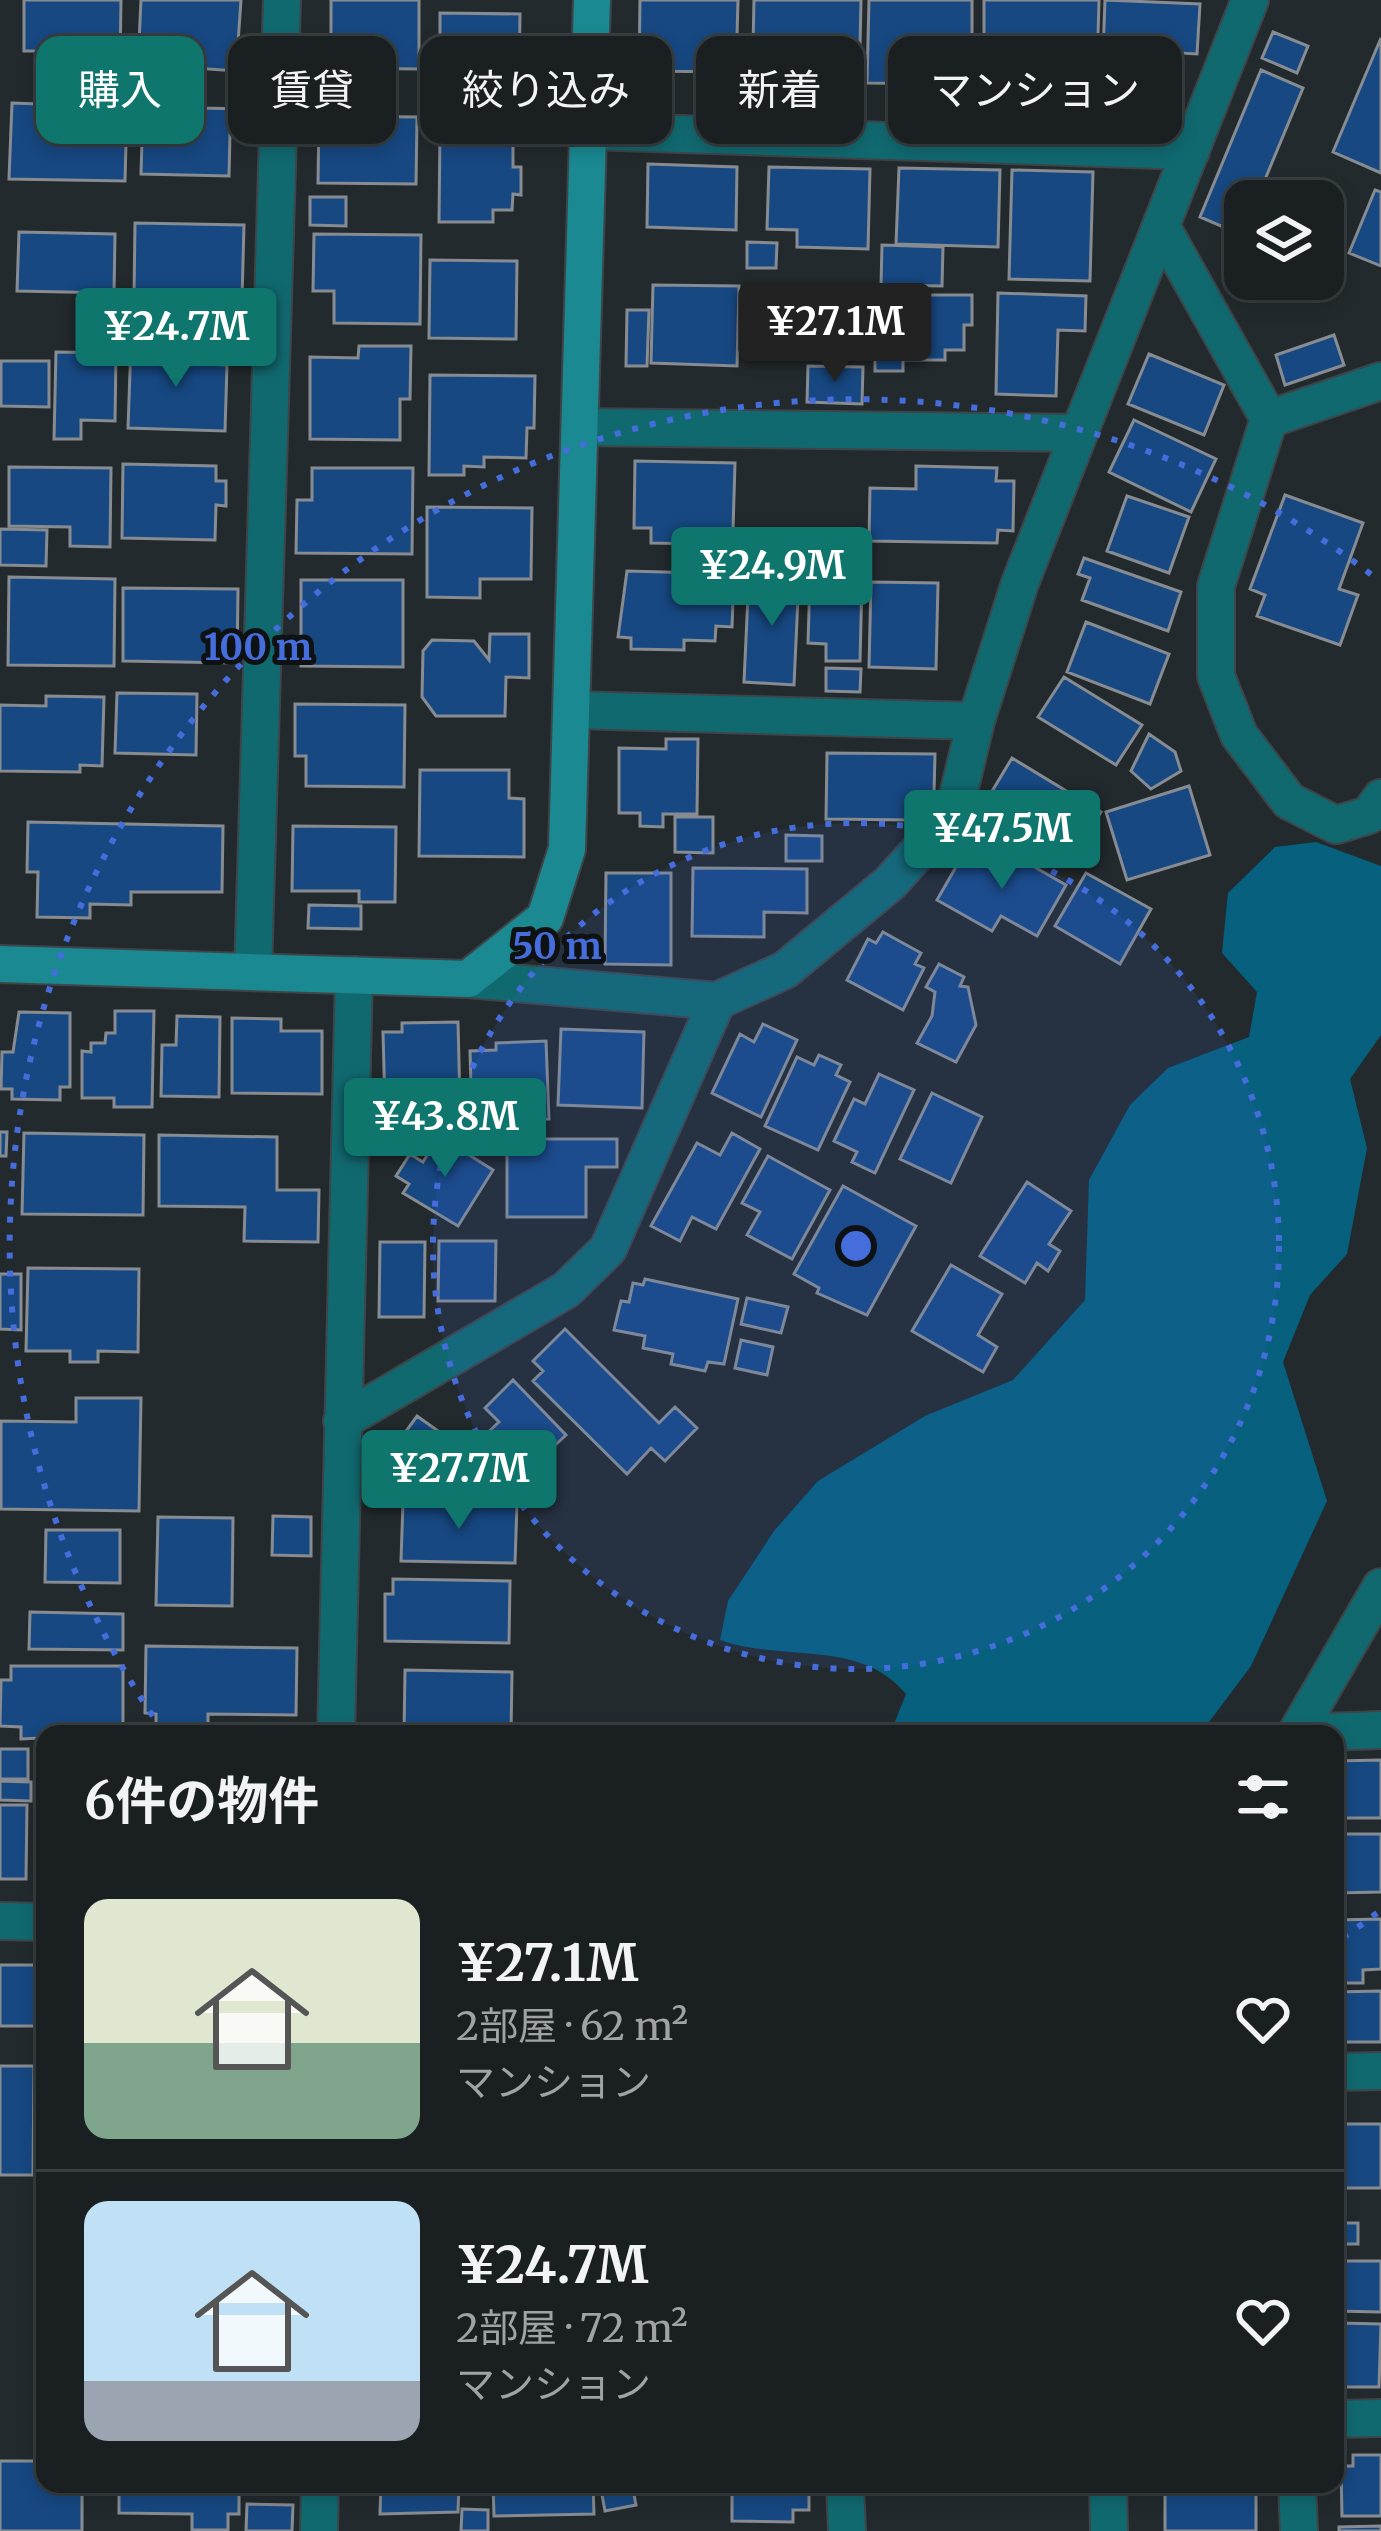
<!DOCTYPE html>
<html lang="ja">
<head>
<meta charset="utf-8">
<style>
  body { margin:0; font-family:Merriweather,"Noto Sans JP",serif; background:#272d2f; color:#f1f3f6; height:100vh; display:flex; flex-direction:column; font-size:45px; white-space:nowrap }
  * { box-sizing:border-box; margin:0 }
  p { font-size:39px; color:#9fa3a5 }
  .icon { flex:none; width:66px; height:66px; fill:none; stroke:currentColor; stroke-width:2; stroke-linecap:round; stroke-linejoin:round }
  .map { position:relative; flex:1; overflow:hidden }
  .details { position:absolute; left:36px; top:1725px; width:1308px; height:768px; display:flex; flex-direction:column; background:#1a2022; border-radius:24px; box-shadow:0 6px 18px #0003,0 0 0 3px #383e40 }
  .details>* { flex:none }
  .top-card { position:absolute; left:36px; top:36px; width:1311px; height:108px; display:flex; gap:24px }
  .tools { position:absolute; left:1224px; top:180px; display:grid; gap:24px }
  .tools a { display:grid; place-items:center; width:120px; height:120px; border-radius:24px; background:#1a2022; box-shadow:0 6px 18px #0003,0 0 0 3px #383e40; font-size:60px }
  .price { position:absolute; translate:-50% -102px; padding:0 27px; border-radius:12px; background:#0f766e; color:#fff; font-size:39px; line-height:78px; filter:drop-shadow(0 3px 6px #0008) }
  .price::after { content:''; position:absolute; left:50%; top:72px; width:36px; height:27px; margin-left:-18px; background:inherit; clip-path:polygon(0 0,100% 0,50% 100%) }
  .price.current { background:#222; color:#fff }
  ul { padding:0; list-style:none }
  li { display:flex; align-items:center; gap:36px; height:300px; padding:0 48px }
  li+li { border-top:3px solid #383e40 }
  li span { display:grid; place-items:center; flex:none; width:336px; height:240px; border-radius:24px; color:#555 }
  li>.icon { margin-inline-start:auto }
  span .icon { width:144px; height:144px; fill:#fffc; stroke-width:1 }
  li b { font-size:51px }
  h2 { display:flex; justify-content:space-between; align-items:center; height:144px; padding:0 48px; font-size:51px }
  .tag { padding:0 42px; border-radius:24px; background:#1a2022; box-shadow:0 6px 18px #0003,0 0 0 3px #383e40; font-size:42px; line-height:108px }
  .tag.current { background:#0f766e; color:#fff }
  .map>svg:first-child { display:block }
  .forest { fill:#06607e }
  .building { fill:#174882; stroke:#878c92; stroke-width:3 }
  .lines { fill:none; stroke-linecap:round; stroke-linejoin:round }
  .street-casing { stroke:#3e4548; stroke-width:40 }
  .secondary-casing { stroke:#3e4548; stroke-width:40 }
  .street { stroke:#116970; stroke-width:36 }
  .secondary { stroke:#1a8992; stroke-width:36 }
  .ring { fill:none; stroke:#456ddc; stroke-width:6; stroke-dasharray:6 12 }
  .centre { fill:#456ddc; stroke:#0f1213; stroke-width:6 }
  .ring-label { font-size:36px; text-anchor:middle; font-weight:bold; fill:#456ddc; stroke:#0f1213; stroke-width:10; stroke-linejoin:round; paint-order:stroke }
</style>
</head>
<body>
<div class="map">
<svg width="1381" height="2531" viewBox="0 0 1381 2531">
  <rect width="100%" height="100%" fill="#232a2d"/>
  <path class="forest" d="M 1316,842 L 1381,866 L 1381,1035 L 1350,1079 L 1367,1148 L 1347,1254 L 1310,1295 L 1283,1362 L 1327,1501 L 1251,1666 L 1200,1734 L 890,1734 L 906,1694 C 859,1638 785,1663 720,1640 L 728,1601 L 774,1531 L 818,1481 L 925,1416 L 1013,1380 L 1085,1300 L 1089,1180 L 1130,1105 L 1168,1068 L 1249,1037 L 1257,992 L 1222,953 L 1228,893 L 1275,847 Z"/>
  <path class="building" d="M 24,0 L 121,0 L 120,65 L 66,65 L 67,51 L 24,51 Z
    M 141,0 L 241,0 L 236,71 L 138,64 Z
    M 331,0 L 419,0 L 419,69 L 331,68 Z
    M 640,0 L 738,0 L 736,72 L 639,71 Z
    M 754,0 L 861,0 L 860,47 L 830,47 L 830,57 L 777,57 L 777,46 L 753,46 Z
    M 869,0 L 972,0 L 972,56 L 954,56 L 954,84 L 867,83 Z
    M 984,0 L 1099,0 L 1098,36 L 1071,36 L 1070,69 L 984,68 Z
    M 1105,0 L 1200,4 L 1197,54 L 1181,53 L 1180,95 L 1143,93 L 1143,82 L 1102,81 Z
    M 440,13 L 520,14 L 519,86 L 440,85 Z
    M 1273,32 L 1308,46 L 1297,73 L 1262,58 Z
    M 1381,38 L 1381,173 L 1333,152 Z
    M 1261,70 L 1303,88 L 1256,201 L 1245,201 L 1245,278 L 1228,270 L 1242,235 L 1200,217 Z
    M 509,98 L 546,98 L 546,126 L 509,126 Z
    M 12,103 L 127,107 L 125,181 L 9,179 Z
    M 143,107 L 249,109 L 248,134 L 230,133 L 229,176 L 141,174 Z
    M 319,116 L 417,117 L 416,184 L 318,183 Z
    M 440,131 L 513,132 L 513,167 L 521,167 L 521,195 L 513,194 L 512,210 L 493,210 L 493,222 L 439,222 Z
    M 648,164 L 737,167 L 736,230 L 647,227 Z
    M 769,167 L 870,169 L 868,249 L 797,247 L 797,230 L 767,229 Z
    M 899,168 L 1000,170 L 998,247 L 896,244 Z
    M 1012,170 L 1093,172 L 1090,281 L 1009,279 Z
    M 1375,190 L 1381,192 L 1381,266 L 1349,253 Z
    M 310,197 L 346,197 L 346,226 L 310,225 Z
    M 135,223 L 244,225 L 242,299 L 134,296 Z
    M 19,232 L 115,234 L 114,293 L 17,291 Z
    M 314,234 L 421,235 L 420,324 L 334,323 L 334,291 L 313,291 Z
    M 747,242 L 777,243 L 776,268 L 747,268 Z
    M 882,245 L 943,247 L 942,286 L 881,285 Z
    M 430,260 L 517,261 L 516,339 L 429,338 Z
    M 653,285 L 739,286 L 737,366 L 651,363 Z
    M 748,290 L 870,293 L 868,356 L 746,353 Z
    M 998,293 L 1086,296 L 1085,331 L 1058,330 L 1056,396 L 996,394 Z
    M 875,295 L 972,295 L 972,325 L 964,325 L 964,350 L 945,350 L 945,360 L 903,360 L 903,371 L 875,371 Z
    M 627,310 L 649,310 L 647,366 L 626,366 Z
    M 1334,335 L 1344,365 L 1285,385 L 1276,355 Z
    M 131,344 L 200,346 L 200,364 L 227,365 L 225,431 L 128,428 Z
    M 359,346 L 411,346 L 410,399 L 400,399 L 400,440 L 310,439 L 310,357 L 358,358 Z
    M 56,352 L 116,353 L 115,421 L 81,420 L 81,439 L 54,439 Z
    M 1149,354 L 1224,385 L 1204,435 L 1128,404 Z
    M 1,361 L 49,361 L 49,407 L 1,406 Z
    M 808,366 L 863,367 L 862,404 L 807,402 Z
    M 430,375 L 535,376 L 534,428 L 527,428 L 526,458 L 484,457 L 484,467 L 464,466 L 464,475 L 429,475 Z
    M 1134,420 L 1216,459 L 1191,512 L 1109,472 Z
    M 635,461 L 735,463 L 733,530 L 705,529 L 704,544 L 651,543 L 651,528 L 634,528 Z
    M 123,464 L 216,466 L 216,481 L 226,481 L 226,506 L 216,505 L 215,540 L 122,538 Z
    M 916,466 L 997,468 L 996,481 L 1014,481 L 1013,531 L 998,530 L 997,543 L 869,541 L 870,488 L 916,489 Z
    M 9,467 L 111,468 L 110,547 L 70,546 L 70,527 L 9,526 Z
    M 312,468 L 413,468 L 412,554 L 296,553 L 297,500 L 312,500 Z
    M 1285,495 L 1363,523 L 1339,589 L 1358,595 L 1340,645 L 1257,616 L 1265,595 L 1250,589 Z
    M 1127,496 L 1189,517 L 1169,573 L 1107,551 Z
    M 427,507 L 532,508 L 531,579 L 480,579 L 480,598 L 427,597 Z
    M 0,529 L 47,530 L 46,566 L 0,565 Z
    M 1084,558 L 1181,592 L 1168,631 L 1082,600 L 1090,578 L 1078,574 Z
    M 627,571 L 734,574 L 732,627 L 716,626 L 715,641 L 684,640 L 684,650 L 631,649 L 631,638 L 618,637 Z
    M 749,574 L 799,576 L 794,685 L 744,682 Z
    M 9,577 L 115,579 L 114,666 L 8,665 Z
    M 810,578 L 862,579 L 860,661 L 826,661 L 826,644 L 808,643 Z
    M 301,580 L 403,580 L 403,667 L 301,666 Z
    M 871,582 L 938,583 L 936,669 L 869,667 Z
    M 123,588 L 238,589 L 237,663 L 123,661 Z
    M 1086,622 L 1169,654 L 1150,704 L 1067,672 Z
    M 490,634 L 529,634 L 529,678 L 506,677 L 505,716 L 436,716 L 422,697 L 423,651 L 432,640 L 474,641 L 489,660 Z
    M 826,668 L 861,669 L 860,692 L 826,691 Z
    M 1064,677 L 1142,725 L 1116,765 L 1038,717 Z
    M 117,693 L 197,694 L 196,755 L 115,753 Z
    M 46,696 L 104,697 L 102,766 L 80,765 L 80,772 L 0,771 L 0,705 L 46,706 Z
    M 295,704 L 405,705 L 404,787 L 306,786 L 306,756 L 295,756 Z
    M 1149,734 L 1175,752 L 1181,771 L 1151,789 L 1131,771 Z
    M 666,739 L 698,739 L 697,814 L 663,814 L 663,827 L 640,826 L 640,813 L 619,813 L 619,748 L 666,749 Z
    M 827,753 L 935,754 L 934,794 L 911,794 L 911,820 L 826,819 Z
    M 1012,758 L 1101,812 L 1073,860 L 998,816 L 1007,801 L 991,793 Z
    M 420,770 L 509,770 L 509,798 L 524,799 L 524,857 L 419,856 Z
    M 1189,786 L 1210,855 L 1127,880 L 1106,812 Z
    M 675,817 L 713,817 L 713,853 L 675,852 Z
    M 28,822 L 223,826 L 222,892 L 131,892 L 131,905 L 90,904 L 90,918 L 37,917 L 38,872 L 27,872 Z
    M 293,826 L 396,827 L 395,902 L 359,902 L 359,891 L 292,891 Z
    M 786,835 L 822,836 L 822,861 L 786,861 Z
    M 1001,848 L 1066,885 L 1037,936 L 1001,916 L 992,931 L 937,900 L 964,853 L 990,868 Z
    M 693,868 L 807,869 L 807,913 L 764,912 L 764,937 L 692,936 Z
    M 606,873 L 671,873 L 671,965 L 605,964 Z
    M 1086,873 L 1151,909 L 1120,964 L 1055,926 Z
    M 309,905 L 361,906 L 361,929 L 308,928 Z
    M 883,932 L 921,953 L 915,964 L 924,968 L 903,1010 L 847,980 L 868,939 L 876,943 Z
    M 939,964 L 964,977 L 960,986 L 968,987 L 976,1025 L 956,1062 L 917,1043 L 932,1016 L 935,992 L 926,987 Z
    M 115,1011 L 154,1011 L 152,1107 L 114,1107 L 114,1098 L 82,1098 L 82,1051 L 91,1052 L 91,1043 L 105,1043 L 106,1033 L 115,1033 Z
    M 19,1012 L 70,1013 L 70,1087 L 60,1087 L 60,1100 L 12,1099 L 12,1089 L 1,1089 L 2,1052 L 13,1052 Z
    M 177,1016 L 220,1017 L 219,1097 L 161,1096 L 162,1045 L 176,1045 Z
    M 232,1018 L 281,1019 L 281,1031 L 322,1031 L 322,1094 L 232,1093 Z
    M 458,1022 L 460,1103 L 385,1105 L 383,1032 L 402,1032 L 402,1023 Z
    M 763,1024 L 797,1040 L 761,1117 L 712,1093 L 740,1034 L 754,1042 Z
    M 561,1029 L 644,1032 L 642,1108 L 558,1105 Z
    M 546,1041 L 549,1119 L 472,1120 L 470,1051 L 496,1050 L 496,1043 Z
    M 819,1055 L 841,1065 L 836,1075 L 850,1082 L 818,1150 L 765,1126 L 797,1057 L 814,1065 Z
    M 879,1074 L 914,1090 L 875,1173 L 852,1162 L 857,1152 L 834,1141 L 854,1099 L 865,1104 Z
    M 932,1093 L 982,1117 L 951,1183 L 900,1159 Z
    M 0,1132 L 7,1132 L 6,1156 L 0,1156 Z
    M 24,1133 L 144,1135 L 143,1215 L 22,1214 Z
    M 732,1133 L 760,1149 L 716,1229 L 692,1217 L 680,1241 L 651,1226 L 697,1143 L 720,1155 Z
    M 159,1135 L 277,1137 L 277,1190 L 319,1190 L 318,1242 L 244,1241 L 245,1207 L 159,1206 Z
    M 439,1136 L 493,1170 L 458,1226 L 403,1193 L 409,1184 L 396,1176 L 410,1154 L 423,1162 Z
    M 507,1139 L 617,1139 L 617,1167 L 586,1167 L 586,1217 L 507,1217 Z
    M 768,1156 L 830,1190 L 792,1259 L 747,1235 L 760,1212 L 742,1203 Z
    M 1027,1182 L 1071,1211 L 1049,1244 L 1060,1251 L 1048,1271 L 1037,1263 L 1025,1283 L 980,1256 Z
    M 843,1186 L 916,1226 L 867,1315 L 817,1293 L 819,1288 L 794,1274 Z
    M 439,1241 L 496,1241 L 495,1301 L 438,1301 Z
    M 380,1242 L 425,1242 L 424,1317 L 379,1317 Z
    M 951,1265 L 1002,1294 L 978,1335 L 997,1347 L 983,1372 L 912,1331 Z
    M 28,1268 L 139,1269 L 138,1352 L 98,1351 L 98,1362 L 70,1362 L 70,1351 L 26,1351 Z
    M 0,1274 L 21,1274 L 21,1330 L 0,1329 Z
    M 645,1279 L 738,1299 L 724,1364 L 708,1362 L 705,1371 L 671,1364 L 673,1354 L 643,1348 L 645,1336 L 614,1330 L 621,1301 L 629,1302 L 633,1283 L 643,1285 Z
    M 747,1298 L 788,1307 L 781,1333 L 741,1324 Z
    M 565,1329 L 659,1423 L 675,1407 L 697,1428 L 665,1461 L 651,1448 L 627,1474 L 533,1381 L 543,1371 L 533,1361 Z
    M 741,1340 L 773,1347 L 767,1375 L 735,1368 Z
    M 513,1380 L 566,1435 L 522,1476 L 484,1436 L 499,1422 L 485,1408 Z
    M 76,1398 L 141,1398 L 139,1511 L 1,1509 L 1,1421 L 76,1422 Z
    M 417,1416 L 476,1458 L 453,1492 L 421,1469 L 411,1484 L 383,1463 Z
    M 403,1502 L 517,1504 L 515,1563 L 401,1561 Z
    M 273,1516 L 311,1517 L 311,1556 L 272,1555 Z
    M 158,1517 L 233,1518 L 232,1606 L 156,1605 Z
    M 46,1530 L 120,1530 L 120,1583 L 45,1582 Z
    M 393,1579 L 510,1581 L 509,1643 L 385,1641 L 385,1594 L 393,1594 Z
    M 30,1612 L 123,1614 L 123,1650 L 29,1649 Z
    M 146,1646 L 297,1648 L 296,1715 L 208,1714 L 208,1725 L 156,1725 L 156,1714 L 145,1713 Z
    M 11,1666 L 123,1666 L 123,1734 L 21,1739 L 21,1727 L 0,1726 L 1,1680 L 11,1680 Z
    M 405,1670 L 512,1672 L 511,1734 L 404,1734 Z
    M 0,1749 L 28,1749 L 28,1779 L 0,1779 Z
    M 1381,1760 L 1381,1818 L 1335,1818 L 1335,1761 Z
    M 0,1781 L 31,1782 L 31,1801 L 0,1800 Z
    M 42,1798 L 45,1798 L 45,1875 L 41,1875 Z
    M 0,1805 L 27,1805 L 26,1879 L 0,1879 Z
    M 1335,1834 L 1381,1834 L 1381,1892 L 1335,1893 Z
    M 1381,1919 L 1381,1969 L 1363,1970 L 1363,1983 L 1335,1983 L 1335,1920 Z
    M 0,1965 L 45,1965 L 45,2026 L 0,2026 Z
    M 1381,1991 L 1381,2042 L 1335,2042 L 1335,1992 Z
    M 0,2066 L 34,2066 L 33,2175 L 0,2175 Z
    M 1335,2124 L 1381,2124 L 1381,2188 L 1335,2188 Z
    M 1335,2223 L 1358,2223 L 1358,2244 L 1335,2244 Z
    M 1335,2261 L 1381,2261 L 1381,2312 L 1335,2311 Z
    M 1339,2323 L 1381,2324 L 1379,2387 L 1338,2387 Z
    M 1353,2455 L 1381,2455 L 1381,2516 L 1342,2516 L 1341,2466 L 1353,2466 Z
    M 0,2461 L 45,2461 L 45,2484 L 82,2484 L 82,2531 L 0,2531 Z
    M 119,2484 L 221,2484 L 221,2490 L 239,2490 L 239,2514 L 228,2514 L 228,2530 L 192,2530 L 192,2514 L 119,2513 Z
    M 381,2484 L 459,2484 L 458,2512 L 380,2514 Z
    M 493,2484 L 593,2484 L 594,2514 L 494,2516 Z
    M 600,2484 L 632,2484 L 636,2505 L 605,2511 Z
    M 732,2484 L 809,2484 L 809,2510 L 793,2510 L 793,2522 L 732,2521 Z
    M 879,2484 L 967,2484 L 967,2486 L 879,2488 Z
    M 1165,2484 L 1256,2484 L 1256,2531 L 1165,2531 Z
    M 247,2504 L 293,2505 L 292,2531 L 246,2531 Z
    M 462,2509 L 488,2510 L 488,2531 L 461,2531 Z
    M 1381,2526 L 1381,2531 L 1339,2531 L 1339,2527 Z"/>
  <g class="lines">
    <g class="street-casing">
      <path id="street" d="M 588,131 L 1191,151
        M 1161,226 L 1269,419 L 1216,586 L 1216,676 L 1239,735 L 1289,801 L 1336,825 L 1369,815 L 1381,798
        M 1269,419 L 1381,381
        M 581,427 L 1079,433
        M 573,710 L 976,721
        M 253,972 L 282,0
        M 468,979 L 717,1001 L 785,970 L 890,883 L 954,812 L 976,721 L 1020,583 L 1250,0
        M 342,1421 L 566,1290 L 608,1249 L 717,1001
        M 1297,1733 L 1381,1730
        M 336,1734 L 354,975
        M 1296,1734 L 1381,1587
        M 0,1921 L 45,1922
        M 1335,2072 L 1381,2071
        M 1335,2419 L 1381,2418
        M 845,2484 L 847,2531
        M 1108,2484 L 1109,2531
        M 1297,2484 L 1299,2531
        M 319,2531 L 320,2484"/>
    </g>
    <g class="secondary-casing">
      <path id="secondary" d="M 0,964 L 468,979 L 545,918 L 567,849 L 592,0"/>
    </g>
    <use href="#street" class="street"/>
    <use href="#secondary" class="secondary"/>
  </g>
  <circle cx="856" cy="1246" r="423" fill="#456ddc" fill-opacity=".12"/>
  <g class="ring">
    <circle cx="856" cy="1246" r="423"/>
    <path d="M1377 1913A846 846 0 0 1 1335 1943M163 1731A846 846 0 0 1 1377 579"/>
  </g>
  <circle cx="856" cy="1246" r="18" class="centre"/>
  <g class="ring-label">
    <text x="258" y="660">100 m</text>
    <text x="557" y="959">50 m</text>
  </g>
</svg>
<div class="tools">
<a><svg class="icon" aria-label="layers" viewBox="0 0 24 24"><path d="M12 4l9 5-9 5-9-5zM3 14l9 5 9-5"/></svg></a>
</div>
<b class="price current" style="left:835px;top:385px">¥27.1M</b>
<b class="price" style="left:176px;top:390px">¥24.7M</b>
<b class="price" style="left:772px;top:629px">¥24.9M</b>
<b class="price" style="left:1002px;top:892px">¥47.5M</b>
<b class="price" style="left:445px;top:1180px">¥43.8M</b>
<b class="price" style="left:459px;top:1532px">¥27.7M</b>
<div class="top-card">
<a class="tag current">購入</a>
<a class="tag">賃貸</a>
<a class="tag">絞り込み</a>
<a class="tag">新着</a>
<a class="tag">マンション</a>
</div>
<section class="details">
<h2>6件の物件<svg class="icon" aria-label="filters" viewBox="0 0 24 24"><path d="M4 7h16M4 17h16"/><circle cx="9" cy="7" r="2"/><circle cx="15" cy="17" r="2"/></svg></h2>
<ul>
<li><span style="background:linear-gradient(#dfe7d0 60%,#7fa58c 0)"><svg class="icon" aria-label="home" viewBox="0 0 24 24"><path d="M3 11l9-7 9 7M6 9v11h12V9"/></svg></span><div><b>¥27.1M</b><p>2部屋 · 62 m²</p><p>マンション</p></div><svg class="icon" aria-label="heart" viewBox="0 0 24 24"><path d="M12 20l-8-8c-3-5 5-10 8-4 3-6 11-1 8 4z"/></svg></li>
<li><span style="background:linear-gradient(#bfe0f5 75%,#9aa5b1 0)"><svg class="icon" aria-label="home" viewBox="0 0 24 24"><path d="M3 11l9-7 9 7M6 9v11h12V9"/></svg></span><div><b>¥24.7M</b><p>2部屋 · 72 m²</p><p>マンション</p></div><svg class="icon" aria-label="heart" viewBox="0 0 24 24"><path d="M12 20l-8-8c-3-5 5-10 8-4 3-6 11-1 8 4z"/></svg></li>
</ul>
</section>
</div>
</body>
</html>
